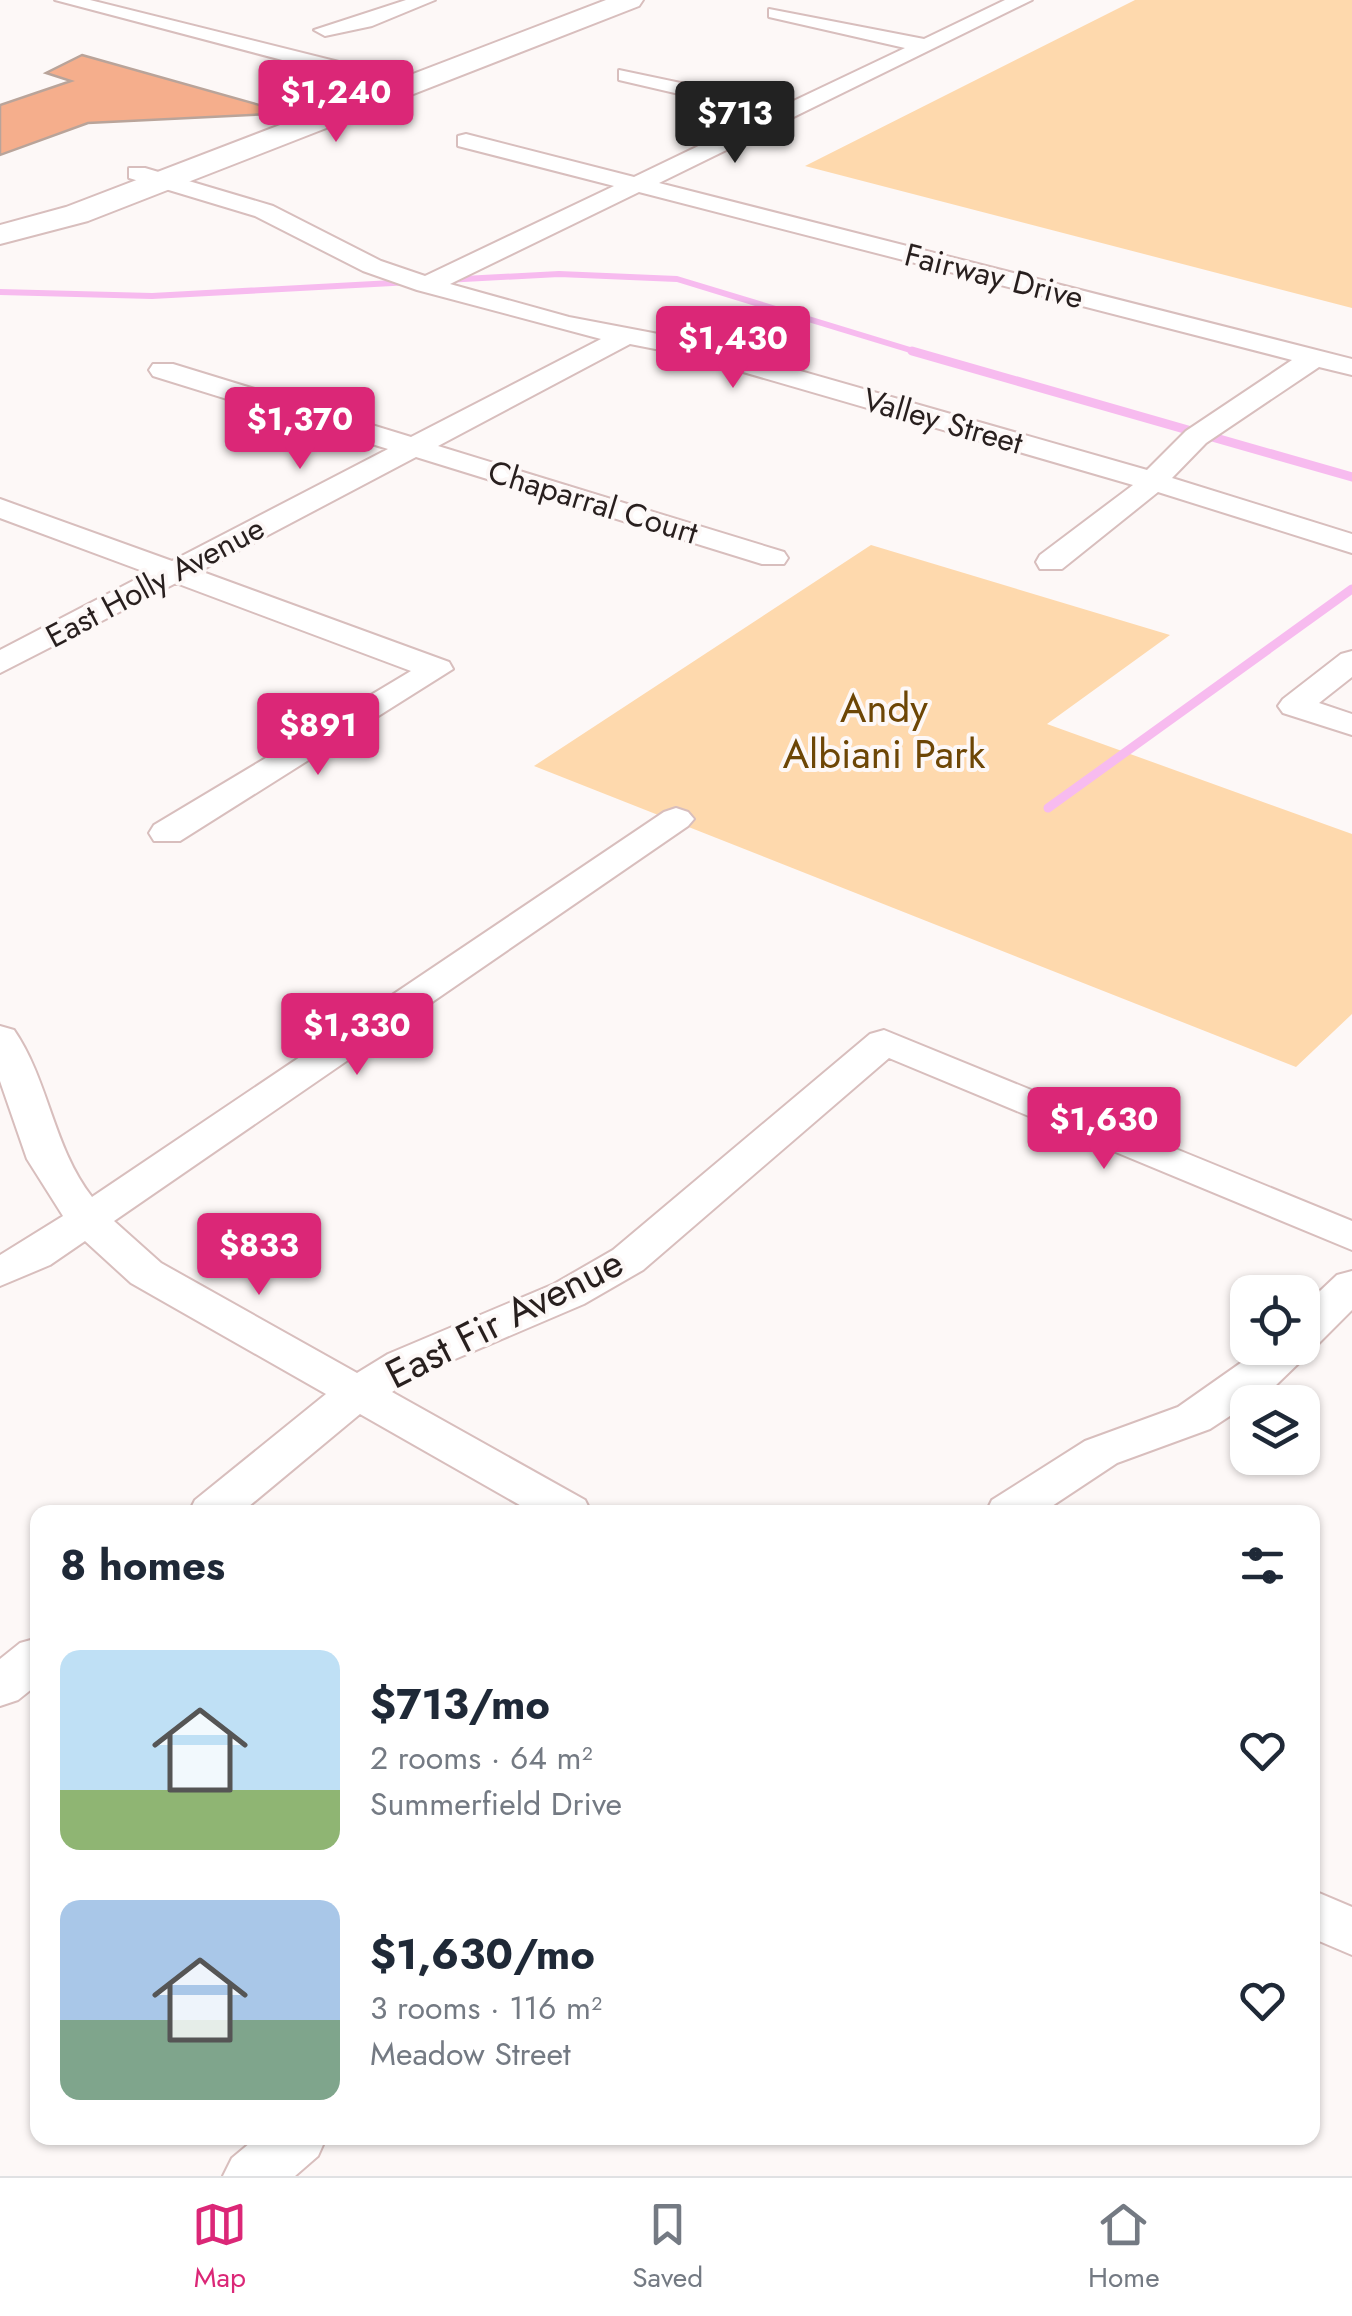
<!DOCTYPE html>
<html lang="en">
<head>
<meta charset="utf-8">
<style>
  body { margin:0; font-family:Jost,sans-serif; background:#f6f6f7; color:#1f2937; height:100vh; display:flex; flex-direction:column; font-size:38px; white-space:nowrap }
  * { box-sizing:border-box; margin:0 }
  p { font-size:32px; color:#747a83 }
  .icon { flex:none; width:55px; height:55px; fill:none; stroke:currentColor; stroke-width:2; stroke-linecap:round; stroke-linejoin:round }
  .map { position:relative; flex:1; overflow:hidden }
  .drawer { position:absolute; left:30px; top:1505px; width:1290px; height:640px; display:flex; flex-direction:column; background:#fff; border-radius:20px; box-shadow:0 2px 8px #0004 }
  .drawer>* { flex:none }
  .buttons { position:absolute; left:1230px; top:1275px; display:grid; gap:20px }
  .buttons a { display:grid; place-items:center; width:90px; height:90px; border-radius:20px; background:#fff; box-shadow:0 2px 8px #0004; font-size:50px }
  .price { position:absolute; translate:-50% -85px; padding:0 22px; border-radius:10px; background:#db2777; color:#fff; font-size:32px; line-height:65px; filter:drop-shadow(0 2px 5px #0008) }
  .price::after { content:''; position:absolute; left:50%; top:60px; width:30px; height:22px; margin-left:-15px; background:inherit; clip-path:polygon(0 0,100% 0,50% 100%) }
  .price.selected { background:#222; color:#fff }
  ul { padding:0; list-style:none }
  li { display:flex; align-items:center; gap:30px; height:250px; padding:0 30px }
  li span { display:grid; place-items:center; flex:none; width:280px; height:200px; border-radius:20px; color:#555 }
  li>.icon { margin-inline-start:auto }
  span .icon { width:120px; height:120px; fill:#fffc; stroke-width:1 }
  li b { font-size:42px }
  h2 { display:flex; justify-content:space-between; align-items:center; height:120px; padding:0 30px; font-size:42px }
  .dock { display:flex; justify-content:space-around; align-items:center; height:140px; border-top:2px solid #e0e1e3; background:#fff; font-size:28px; color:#747a83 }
  .dock a { display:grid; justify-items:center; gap:5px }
  .dock .selected { color:#db2777 }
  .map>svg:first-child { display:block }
  .green { fill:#fed9ad }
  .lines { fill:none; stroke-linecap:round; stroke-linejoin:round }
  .stream-far1 { stroke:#f7bbef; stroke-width:6 }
  .stream { stroke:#f7bbef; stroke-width:9 }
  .building { fill:#f5ae8c; stroke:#b9a49a; stroke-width:2.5 }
  .minor-casing { stroke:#d8bebd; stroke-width:4 }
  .tertiary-casing { stroke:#d8bebd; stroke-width:4 }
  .minor { fill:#fff; fill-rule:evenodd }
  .tertiary { fill:#fff; fill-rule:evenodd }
  .labels { text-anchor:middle; stroke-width:8; stroke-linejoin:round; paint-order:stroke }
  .far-street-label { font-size:32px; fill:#281f1e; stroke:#fdf8f7 }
  .park-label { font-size:40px; fill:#6d4605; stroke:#fdf8f7 }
  .street-label { font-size:40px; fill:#281f1e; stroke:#fdf8f7 }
</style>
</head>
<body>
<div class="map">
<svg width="1352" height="2176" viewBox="0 0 1352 2176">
  <rect width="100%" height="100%" fill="#fdf8f7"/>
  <path class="green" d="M 1135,0 L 1352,0 L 1352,308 L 805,166 Z
    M 871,545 L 1170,635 L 1047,724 L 1352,834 L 1352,1014 L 1296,1067 L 534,766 Z"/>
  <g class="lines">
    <path class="stream-far1" d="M 445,280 L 559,274 L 677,279 L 920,353
      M 0,292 L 152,296 L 411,282"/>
    <path class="stream" d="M 912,351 L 1352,477
      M 1048,808 L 1352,589"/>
  </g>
  <path class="building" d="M 82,55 L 270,108 L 270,114 L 88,123 L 0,155 L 0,105 L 71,81 L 46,73 Z"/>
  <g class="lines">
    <g class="minor-casing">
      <path id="minor" d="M 55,0 L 90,0 L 415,81 L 418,86 L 407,93 Z
        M 406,0 L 435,0 L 372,26 L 325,36 L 314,30 Z
        M 1005,0 L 1032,0 L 659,183 L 1352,359 L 1352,375 L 1319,367 L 1206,443 L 1172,478 L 1352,534 L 1352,553 L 1158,492 L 1062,569 L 1040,569 L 1036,562 L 1040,555 L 1133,485 L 681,354 L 630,344 L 438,446 L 784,552 L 788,558 L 784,564 L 762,564 L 416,457 L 200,571 L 449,662 L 453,669 L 180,841 L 154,841 L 149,833 L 154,825 L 411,671 L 176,583 L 0,673 L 0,650 L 148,573 L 0,518 L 0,499 L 172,561 L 388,449 L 153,376 L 149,370 L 153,364 L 173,364 L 411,437 L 601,339 L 417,290 L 363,271 L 255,216 L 129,178 L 129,168 L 145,168 L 273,206 L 381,261 L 425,276 L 614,186 L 458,146 L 458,136 L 466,134 L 634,177 L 765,114 L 619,80 L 619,70 L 785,105 L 905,48 L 769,17 L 769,9 L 924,39 ZM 639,192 L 1292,360 L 1186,431 L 1147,470 L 695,341 L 569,317 L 450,284 Z
        M 1352,651 L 1352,677 L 1319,703 L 1352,714 L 1352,735 L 1283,713 L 1278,706 L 1283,699 L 1341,654 Z
        M 676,808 L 688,812 L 694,819 L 688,826 L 114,1221 L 161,1263 L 357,1373 L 388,1354 L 554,1284 L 613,1250 L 870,1034 L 884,1030 L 1352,1221 L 1352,1250 L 889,1058 L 643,1270 L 584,1304 L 420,1374 L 392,1392 L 585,1500 L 591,1512 L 532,1512 L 360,1414 L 242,1512 L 189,1512 L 195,1500 L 326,1394 L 131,1283 L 85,1241 L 50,1265 L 0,1286 L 0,1255 L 63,1216 L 27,1159 L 0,1081 L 0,1026 L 14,1030 C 49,1081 53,1147 92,1197 L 664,812 Z
        M 1352,1271 L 1352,1310 L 1318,1344 L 1309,1346 L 1304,1358 L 1274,1387 L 1210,1429 L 1117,1463 L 1043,1512 L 986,1512 L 992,1500 L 1085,1441 L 1178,1407 L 1262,1348 L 1302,1348 L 1302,1308 L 1337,1275 Z
        M 38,1638 L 38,1684 L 18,1700 L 0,1706 L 0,1659 L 20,1643 Z
        M 1312,1890 L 1352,1907 L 1352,1955 L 1312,1938 Z
        M 256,2138 L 326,2138 L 318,2156 L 295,2176 L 223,2176 L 232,2158 Z"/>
    </g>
    <g class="tertiary-casing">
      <path id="tertiary" d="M 606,0 L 643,0 L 639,6 L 88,221 L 0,244 L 0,225 L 66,207 Z"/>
    </g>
    <use href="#minor" class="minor"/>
    <use href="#tertiary" class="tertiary"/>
  </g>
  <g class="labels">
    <g class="far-street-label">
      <text transform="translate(994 276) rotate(14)" y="11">Fairway Drive</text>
      <text transform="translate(943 421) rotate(16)" y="11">Valley Street</text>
      <text transform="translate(593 502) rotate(17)" y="11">Chaparral Court</text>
      <text transform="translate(155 582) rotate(-28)" y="11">East Holly Avenue</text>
    </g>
    <g class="park-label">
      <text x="884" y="722">Andy<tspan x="884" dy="46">Albiani Park</tspan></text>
    </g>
    <g class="street-label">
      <text transform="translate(504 1318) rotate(-27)" y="14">East Fir Avenue</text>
    </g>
  </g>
</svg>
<div class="buttons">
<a><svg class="icon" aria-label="locate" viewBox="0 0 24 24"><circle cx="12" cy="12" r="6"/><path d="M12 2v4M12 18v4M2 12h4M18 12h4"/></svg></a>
<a><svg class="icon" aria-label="layers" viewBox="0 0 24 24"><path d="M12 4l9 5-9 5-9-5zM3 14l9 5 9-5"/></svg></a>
</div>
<b class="price" style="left:336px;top:145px">$1,240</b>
<b class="price selected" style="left:735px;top:166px">$713</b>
<b class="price" style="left:733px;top:391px">$1,430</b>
<b class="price" style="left:300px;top:472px">$1,370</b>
<b class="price" style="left:318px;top:778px">$891</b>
<b class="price" style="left:357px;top:1078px">$1,330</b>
<b class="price" style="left:1104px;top:1172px">$1,630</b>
<b class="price" style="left:259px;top:1298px">$833</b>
<section class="drawer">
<h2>8 homes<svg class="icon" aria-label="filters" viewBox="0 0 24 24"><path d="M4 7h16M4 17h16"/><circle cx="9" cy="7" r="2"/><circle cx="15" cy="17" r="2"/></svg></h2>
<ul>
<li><span style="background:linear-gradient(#bfe0f5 70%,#8fb573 0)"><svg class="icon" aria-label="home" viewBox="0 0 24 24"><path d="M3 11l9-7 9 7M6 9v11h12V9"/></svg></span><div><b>$713/mo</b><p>2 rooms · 64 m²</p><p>Summerfield Drive</p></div><svg class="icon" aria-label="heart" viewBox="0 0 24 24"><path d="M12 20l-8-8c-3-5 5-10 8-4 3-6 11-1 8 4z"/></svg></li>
<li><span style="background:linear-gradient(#a9c7e8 60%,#7fa58c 0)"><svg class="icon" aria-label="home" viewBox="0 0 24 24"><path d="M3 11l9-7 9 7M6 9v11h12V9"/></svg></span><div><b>$1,630/mo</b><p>3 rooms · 116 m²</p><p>Meadow Street</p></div><svg class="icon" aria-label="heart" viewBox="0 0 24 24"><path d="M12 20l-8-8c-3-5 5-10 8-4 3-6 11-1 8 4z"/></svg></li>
</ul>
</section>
</div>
<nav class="dock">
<a class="selected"><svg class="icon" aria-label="map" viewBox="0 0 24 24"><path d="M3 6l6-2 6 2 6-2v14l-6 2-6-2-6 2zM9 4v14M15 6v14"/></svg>Map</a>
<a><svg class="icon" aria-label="saved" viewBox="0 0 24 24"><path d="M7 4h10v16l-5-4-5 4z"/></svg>Saved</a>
<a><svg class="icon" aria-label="home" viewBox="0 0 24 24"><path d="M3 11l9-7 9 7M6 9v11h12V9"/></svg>Home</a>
</nav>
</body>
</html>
